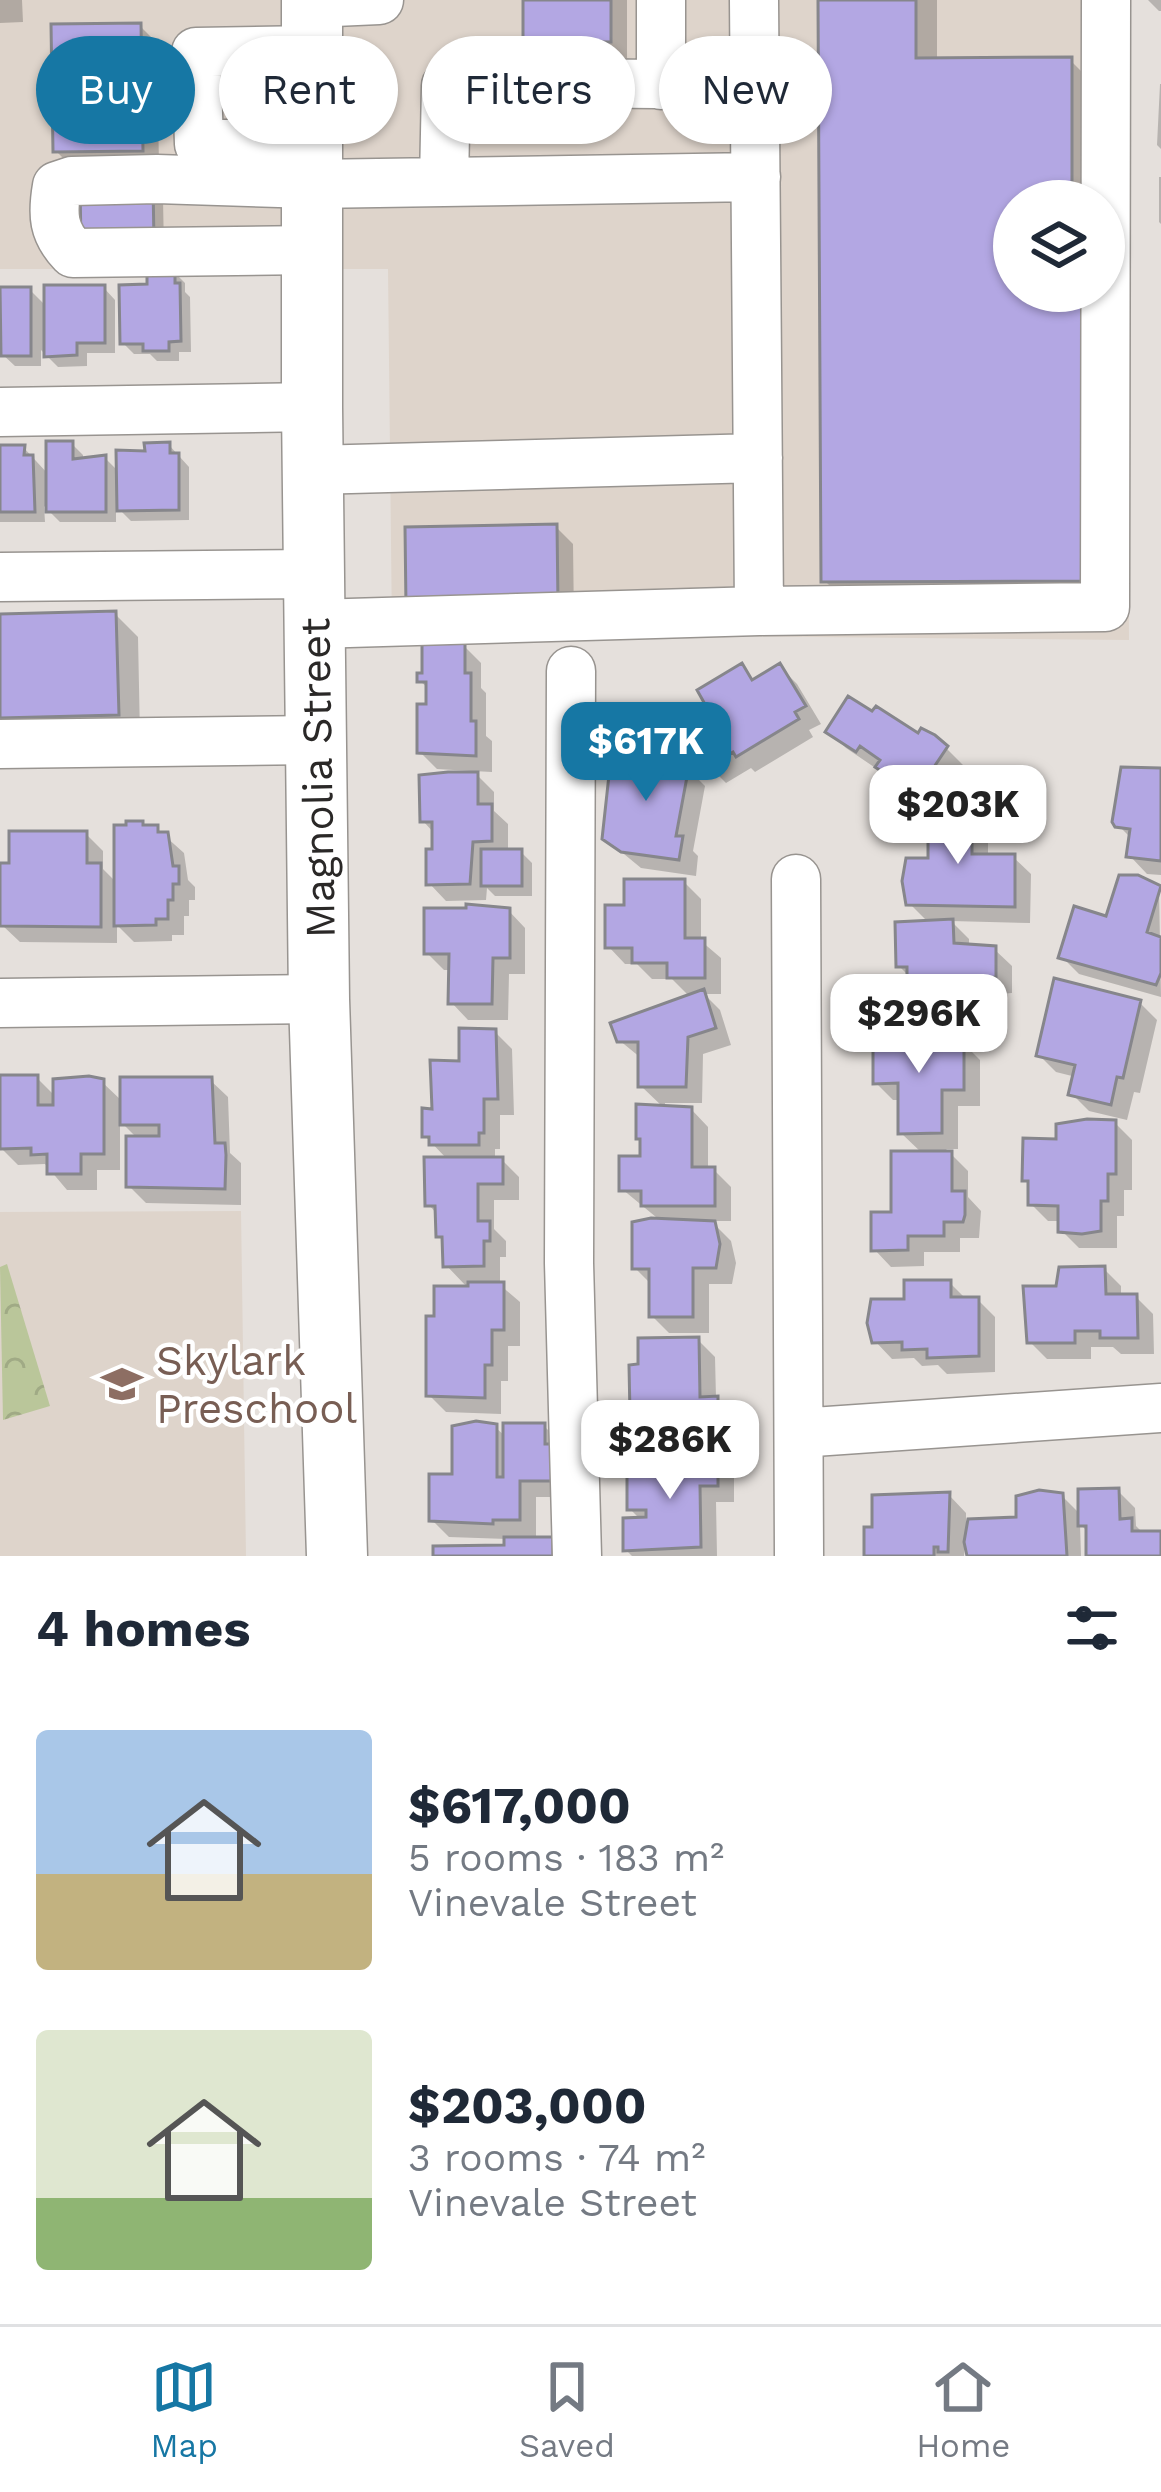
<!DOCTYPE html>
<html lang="en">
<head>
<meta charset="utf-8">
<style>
  body { margin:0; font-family:"Work Sans",sans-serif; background:#f2f2f3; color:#1f2937; height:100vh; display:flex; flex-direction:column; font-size:45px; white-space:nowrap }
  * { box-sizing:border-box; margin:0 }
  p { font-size:39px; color:#747a83 }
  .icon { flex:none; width:66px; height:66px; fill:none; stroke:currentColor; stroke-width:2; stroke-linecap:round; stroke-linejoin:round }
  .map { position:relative; height:1556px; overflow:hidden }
  .details { display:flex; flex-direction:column; background:#fff; flex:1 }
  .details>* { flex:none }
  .banner { position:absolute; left:36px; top:36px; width:1089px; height:108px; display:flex; gap:24px }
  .controls { position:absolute; left:993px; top:180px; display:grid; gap:24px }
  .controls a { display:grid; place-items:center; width:132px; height:132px; border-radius:50%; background:#fff; box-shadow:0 3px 9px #0004; font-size:60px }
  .price { position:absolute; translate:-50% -102px; padding:0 27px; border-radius:24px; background:#fff; color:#222; font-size:39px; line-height:78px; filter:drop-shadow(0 3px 6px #0008) }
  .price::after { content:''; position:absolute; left:50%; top:72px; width:36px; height:27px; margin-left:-18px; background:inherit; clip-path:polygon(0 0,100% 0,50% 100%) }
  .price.current { background:#1677a4; color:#fff }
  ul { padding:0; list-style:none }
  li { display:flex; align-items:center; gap:36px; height:300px; padding:0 36px }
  li span { display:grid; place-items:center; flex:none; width:336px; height:240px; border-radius:12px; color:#555 }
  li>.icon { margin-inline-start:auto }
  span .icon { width:144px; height:144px; fill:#fffc; stroke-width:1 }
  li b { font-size:51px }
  h2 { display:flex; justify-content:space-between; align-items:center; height:144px; padding:0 36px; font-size:51px }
  .chip { padding:0 42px; border-radius:54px; background:#fff; box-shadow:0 3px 9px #0004; font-size:42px; line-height:108px }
  .chip.current { background:#1677a4; color:#fff }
  .tabs { display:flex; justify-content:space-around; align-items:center; height:168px; border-top:3px solid #e0e1e3; background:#fff; font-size:33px; color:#747a83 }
  .tabs a { display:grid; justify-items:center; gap:6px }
  .tabs .current { color:#1677a4 }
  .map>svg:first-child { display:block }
  .built { fill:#ded4cb; fill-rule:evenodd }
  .park { fill:url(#park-crowns) }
  .shadow { fill:#0003 }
  .building { fill:#b3a7e3; stroke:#86868b; stroke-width:3 }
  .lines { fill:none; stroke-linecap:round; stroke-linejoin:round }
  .minor-casing { stroke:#989490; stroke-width:51 }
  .major-casing { stroke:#989490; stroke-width:63 }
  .minor { stroke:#fff; stroke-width:48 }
  .major { stroke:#fff; stroke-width:60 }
  .labels { text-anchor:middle; stroke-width:9; stroke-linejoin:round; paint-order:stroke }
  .street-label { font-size:42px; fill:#2a2827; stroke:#fff }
  .education-label { font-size:42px; fill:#785e54; stroke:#fff; text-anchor:start }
</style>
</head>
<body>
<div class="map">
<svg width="1161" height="1556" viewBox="0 0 1161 1556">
  <defs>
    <pattern id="park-crowns" width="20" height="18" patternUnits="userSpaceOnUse" patternTransform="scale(3)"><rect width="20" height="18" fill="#bac69a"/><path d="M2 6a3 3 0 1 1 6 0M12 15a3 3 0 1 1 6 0" fill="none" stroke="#a0aa85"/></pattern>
  </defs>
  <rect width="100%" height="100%" fill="#e5e0dc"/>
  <path class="built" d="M 0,0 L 1124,0 L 1129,640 L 392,633 L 388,269 L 0,269 ZM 1014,201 L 1104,201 L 1104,291 L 1014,291 Z
    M 241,1211 L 246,1556 L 0,1556 L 0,1212 Z"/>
  <path class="park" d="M 7,1264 L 50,1406 L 3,1420 L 0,1267 Z"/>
  <path class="shadow" d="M 0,0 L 22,0 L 23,22 L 0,23 Z
    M 526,0 L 627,0 L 627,58 L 543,57 L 526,40 Z
    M 821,0 L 937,0 L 937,61 L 1070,60 L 1093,83 L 1093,201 L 1014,201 L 1014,291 L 1112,602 L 847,603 L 824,580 Z
    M 1148,0 L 1161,0 L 1161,11 L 1159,11 Z
    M 140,26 L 157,43 L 159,167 L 73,168 L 56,151 Z
    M 1160,84 L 1161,84 L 1161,149 L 1157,145 Z
    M 1159,177 L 1161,177 L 1161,224 L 1159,222 Z
    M 83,188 L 163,198 L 164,252 Z
    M 174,272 L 185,283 L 185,292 L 190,297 L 191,352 L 179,352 L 179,361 L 157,361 L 150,354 L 134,354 L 123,343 L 151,287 Z
    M 104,288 L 115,300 L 115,353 L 87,353 L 87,366 L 58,367 L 41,350 L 41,366 L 15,366 L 0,352 L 0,290 L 30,290 L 47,307 Z
    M 72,444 L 83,455 L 83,462 L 105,458 L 120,473 L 169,445 L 189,467 L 189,520 L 131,521 L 116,506 L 116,522 L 60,522 L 44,506 L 45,522 L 0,522 L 0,455 L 24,448 L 49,475 Z
    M 556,527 L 573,544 L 574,620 L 427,623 Z
    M 115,614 L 138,637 L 140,736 L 24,740 L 1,717 L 0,617 Z
    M 464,646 L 481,663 L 481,688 L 486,693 L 486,736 L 492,741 L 492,772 L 473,771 L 494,792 L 494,811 L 508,824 L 508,852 L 521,852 L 532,863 L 532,896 L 495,896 L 487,888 L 486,900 L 446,901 L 429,883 L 435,834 L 423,821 L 470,775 L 470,771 L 437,769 L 420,752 L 429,707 L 429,689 L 420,681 Z
    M 742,667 L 755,681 L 780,667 L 797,684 L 821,724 L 809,730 L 813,737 L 755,772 L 751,768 L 726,783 L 709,766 L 716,716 Z
    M 829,731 L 919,737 L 946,748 L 963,765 L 934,809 L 896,784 L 876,764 L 874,767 L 846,748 Z
    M 687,768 L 705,786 L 693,851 L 698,856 L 696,876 L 641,868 L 607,840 Z
    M 1161,773 L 1161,875 L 1147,874 L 1130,856 L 1132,839 L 1118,825 Z
    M 971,812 L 988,829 L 988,857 L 1013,857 L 1031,874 L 1030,923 L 951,921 L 969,939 L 969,947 L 994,949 L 1012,966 L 1012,993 L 965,997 L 965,1022 L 931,1023 L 931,1036 L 943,1043 L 963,1043 L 980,1060 L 980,1106 L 958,1106 L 958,1149 L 946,1149 L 968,1171 L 968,1197 L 981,1211 L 979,1238 L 960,1238 L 960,1252 L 924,1252 L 924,1266 L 891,1267 L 874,1249 L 923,1154 L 901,1133 L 901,1100 L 893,1100 L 876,1083 L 897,1037 L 881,1021 L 910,983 L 910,977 L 899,966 L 929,923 L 909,903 L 931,861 Z
    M 146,828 L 156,828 L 184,853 L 188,880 L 195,887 L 195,900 L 189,900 L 189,916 L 184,916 L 184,935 L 172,935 L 172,941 L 134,942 L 117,925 L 117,943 L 20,942 L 2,925 L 0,866 L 12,866 L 86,834 L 103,851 L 103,869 L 117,883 Z
    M 684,882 L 701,899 L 701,941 L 721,958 L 721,994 L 704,994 L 720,1010 L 731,1045 L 703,1054 L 702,1103 L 665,1103 L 665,1108 L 691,1109 L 708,1127 L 708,1170 L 714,1170 L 731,1187 L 731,1221 L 711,1221 L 731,1241 L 736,1263 L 732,1284 L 709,1284 L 709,1333 L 669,1333 L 652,1316 L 652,1285 L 635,1268 L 662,1222 L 622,1189 L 643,1159 L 664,1108 L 641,1086 L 641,1058 L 619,1040 L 690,997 L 672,979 L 652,979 L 637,964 L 625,964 L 608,946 L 627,908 Z
    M 1159,889 L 1161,997 L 1079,974 L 1062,957 L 1108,920 Z
    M 508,910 L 525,928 L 525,974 L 509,974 L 508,1020 L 468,1020 L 451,1002 L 452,970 L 444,970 L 427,953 Z
    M 1140,1003 L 1157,1020 L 1140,1093 L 1134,1092 L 1127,1120 L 1089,1111 L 1072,1094 L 1076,1077 L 1056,1072 L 1039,1055 Z
    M 495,1032 L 512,1049 L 514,1115 L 500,1115 L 500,1149 L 495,1149 L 495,1160 L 502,1160 L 519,1177 L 519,1200 L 494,1200 L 494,1229 L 506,1241 L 506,1257 L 500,1257 L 500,1285 L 520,1302 L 520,1346 L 508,1346 L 508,1381 L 501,1381 L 501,1414 L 446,1412 L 429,1395 L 437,1319 L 467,1287 L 446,1265 L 438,1215 L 428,1204 L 448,1160 L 425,1136 L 462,1064 Z
    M 37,1078 L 56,1097 L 102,1082 L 123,1102 L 210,1080 L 228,1097 L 230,1153 L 241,1163 L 241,1205 L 146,1203 L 129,1186 L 138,1139 L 120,1121 L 120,1170 L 97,1170 L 97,1190 L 67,1190 L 45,1164 L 18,1165 L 0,1147 Z
    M 1115,1123 L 1132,1140 L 1132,1190 L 1124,1190 L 1124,1216 L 1117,1216 L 1117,1248 L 1079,1248 L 1061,1230 L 1061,1221 L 1048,1221 L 1031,1204 L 1031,1185 L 1025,1180 L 1059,1142 Z
    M 1104,1269 L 1121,1286 L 1121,1297 L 1136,1297 L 1153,1314 L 1154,1354 L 1121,1354 L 1113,1347 L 1091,1347 L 1091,1359 L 1047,1359 L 1030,1342 Z
    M 950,1283 L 967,1300 L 978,1300 L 995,1317 L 995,1372 L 947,1374 L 938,1365 L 922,1366 L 914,1358 L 892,1359 L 875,1341 L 907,1302 Z
    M 698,1340 L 715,1357 L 716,1398 L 734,1416 L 734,1451 L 717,1451 L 734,1468 L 734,1502 L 716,1502 L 717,1556 L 632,1556 L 626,1550 L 642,1521 L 629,1508 L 702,1451 L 689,1437 L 666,1438 L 658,1430 L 650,1430 L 633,1413 Z
    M 476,1424 L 495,1427 L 506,1437 L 506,1426 L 544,1426 L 561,1443 L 561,1458 L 567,1464 L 568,1497 L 536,1497 L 536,1540 L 552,1540 L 567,1556 L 436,1556 L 436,1549 L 507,1548 L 507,1539 L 449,1537 L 432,1520 L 432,1477 L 455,1477 L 455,1428 Z
    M 1118,1491 L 1135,1508 L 1136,1526 L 1144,1534 L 1161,1534 L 1161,1556 L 1089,1556 L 1089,1533 L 1080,1524 L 1081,1556 L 970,1556 L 965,1542 L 964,1556 L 867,1556 L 949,1495 L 966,1513 L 966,1522 L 1019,1520 L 1062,1496 L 1081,1515 Z"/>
  <path class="building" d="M 523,0 L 611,0 L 611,42 L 523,41 Z
    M 818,0 L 916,0 L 916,58 L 1072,57 L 1072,201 L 1014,201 L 1014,291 L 1089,291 L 1091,581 L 821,582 Z
    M 141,23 L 143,151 L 53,152 L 51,24 Z
    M 153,184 L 154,242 L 81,244 L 80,185 Z
    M 147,269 L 175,269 L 175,283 L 180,283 L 181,341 L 169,342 L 169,351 L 143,351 L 143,344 L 120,344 L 119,285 L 147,284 Z
    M 44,285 L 105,285 L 105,343 L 77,343 L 77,355 L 44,357 Z
    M 0,287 L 31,287 L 31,356 L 1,356 Z
    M 46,441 L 73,441 L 73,459 L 106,455 L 106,512 L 46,512 Z
    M 170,442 L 170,453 L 179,453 L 179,510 L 117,511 L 116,450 L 145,451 L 144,443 Z
    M 0,445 L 25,445 L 24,455 L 33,455 L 35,512 L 0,512 Z
    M 557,524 L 558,604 L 406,607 L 405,527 Z
    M 116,611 L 119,715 L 0,718 L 0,614 Z
    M 422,643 L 465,643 L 465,673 L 471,673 L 471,721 L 476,721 L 476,756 L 417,753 L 417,704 L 426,704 L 426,682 L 417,682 L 417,673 L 422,673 Z
    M 742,663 L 752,680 L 780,663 L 806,706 L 795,712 L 799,719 L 736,757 L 733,752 L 707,768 L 685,731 L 711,715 L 697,690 Z
    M 848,696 L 872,711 L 876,706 L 918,733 L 921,728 L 935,735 L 948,746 L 916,794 L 875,767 L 880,760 L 860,746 L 856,752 L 825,732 Z
    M 626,746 L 674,754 L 689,766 L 676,836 L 683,836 L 679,860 L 621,852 L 602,839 L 609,775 L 620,777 Z
    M 1121,767 L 1161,768 L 1161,861 L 1126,857 L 1130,829 L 1115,827 L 1112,822 Z
    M 448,772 L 478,772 L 478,804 L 492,804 L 492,841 L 473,842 L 470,884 L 426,885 L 426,849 L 432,849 L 432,822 L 420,822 L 419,775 Z
    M 955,806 L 972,809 L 972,854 L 1015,854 L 1015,907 L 906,905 L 902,881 L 906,858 L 928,858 L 928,810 Z
    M 126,821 L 143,821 L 143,825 L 158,825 L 158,832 L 168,832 L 173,866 L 179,866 L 179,884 L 173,884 L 173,900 L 168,900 L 168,919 L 156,919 L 156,925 L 114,926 L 114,825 L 126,825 Z
    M 9,831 L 87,831 L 87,863 L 101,863 L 101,927 L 0,926 L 0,863 L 9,863 Z
    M 481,849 L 522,849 L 522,886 L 481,886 Z
    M 1119,875 L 1138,875 L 1161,886 L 1147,932 L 1161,937 L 1161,973 L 1156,985 L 1058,958 L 1074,906 L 1106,916 Z
    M 624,879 L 685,879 L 685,938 L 705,938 L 705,978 L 667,978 L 667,963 L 632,963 L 632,948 L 605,948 L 605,905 L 624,905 Z
    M 466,904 L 510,908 L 510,958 L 493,958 L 492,1004 L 448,1004 L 449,954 L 424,954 L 424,908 L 466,908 Z
    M 953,919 L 954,943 L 996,946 L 996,977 L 949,981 L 950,1006 L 915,1007 L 915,1021 L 878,1022 L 877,983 L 907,980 L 907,967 L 896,967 L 895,922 Z
    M 1054,978 L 1141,1000 L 1123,1078 L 1117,1077 L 1111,1105 L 1068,1095 L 1075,1065 L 1036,1056 Z
    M 704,989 L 716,1028 L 688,1037 L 686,1087 L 638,1087 L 638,1042 L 617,1042 L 610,1023 Z
    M 459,1028 L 496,1029 L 498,1099 L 484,1099 L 484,1133 L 479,1133 L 479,1145 L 429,1145 L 429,1137 L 422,1137 L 422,1108 L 432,1109 L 430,1060 L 459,1061 Z
    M 916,1033 L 937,1033 L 942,1040 L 964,1040 L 964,1090 L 942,1090 L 942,1133 L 898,1134 L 898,1083 L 873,1084 L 873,1035 Z
    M 0,1075 L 38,1075 L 38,1105 L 53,1105 L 53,1079 L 89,1076 L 104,1079 L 104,1154 L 81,1154 L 81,1174 L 47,1174 L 47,1154 L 31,1155 L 31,1148 L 0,1149 Z
    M 120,1077 L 212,1077 L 215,1143 L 225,1143 L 226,1155 L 225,1189 L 126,1187 L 126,1136 L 159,1136 L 159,1125 L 120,1125 Z
    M 636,1104 L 692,1107 L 692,1167 L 715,1167 L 715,1206 L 641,1206 L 641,1191 L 619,1191 L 619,1156 L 640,1156 L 640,1139 L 636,1139 Z
    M 1087,1119 L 1116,1120 L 1116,1174 L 1108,1174 L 1108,1201 L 1101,1201 L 1101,1231 L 1082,1234 L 1058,1232 L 1058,1206 L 1028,1205 L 1028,1181 L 1022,1181 L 1023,1138 L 1056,1139 L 1056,1124 Z
    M 891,1151 L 952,1151 L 952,1191 L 965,1191 L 965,1215 L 963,1222 L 944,1222 L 944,1236 L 908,1236 L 908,1250 L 871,1251 L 871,1212 L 891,1212 Z
    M 424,1157 L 503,1157 L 503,1184 L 478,1184 L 478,1221 L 490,1221 L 490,1241 L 484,1241 L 484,1266 L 443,1267 L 442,1237 L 436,1237 L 435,1206 L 425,1206 Z
    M 651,1218 L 715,1221 L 720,1244 L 716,1268 L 693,1268 L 693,1317 L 649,1317 L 649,1269 L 632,1269 L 632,1222 Z
    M 1105,1266 L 1106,1294 L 1137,1294 L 1138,1338 L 1100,1338 L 1100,1331 L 1075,1331 L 1075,1343 L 1027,1343 L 1023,1286 L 1056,1286 L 1059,1267 Z
    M 904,1280 L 951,1280 L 951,1297 L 979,1297 L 979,1356 L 927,1358 L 927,1349 L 902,1350 L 902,1342 L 872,1343 L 867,1323 L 871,1299 L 904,1299 Z
    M 468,1282 L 504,1282 L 504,1330 L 492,1330 L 492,1365 L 485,1365 L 485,1398 L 426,1396 L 426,1316 L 434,1316 L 434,1286 L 468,1286 Z
    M 699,1337 L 700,1397 L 718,1396 L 718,1435 L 682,1435 L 682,1421 L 646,1422 L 646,1414 L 630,1414 L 629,1365 L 638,1364 L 638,1338 Z
    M 476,1421 L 497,1424 L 497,1477 L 503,1477 L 503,1423 L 545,1423 L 545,1444 L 551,1444 L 552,1481 L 520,1481 L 520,1520 L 493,1520 L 493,1524 L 429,1521 L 429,1474 L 452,1474 L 452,1426 Z
    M 718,1448 L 718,1486 L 700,1486 L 701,1547 L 623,1551 L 623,1518 L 646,1517 L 646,1510 L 627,1510 L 627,1476 L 646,1476 L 646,1464 L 680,1463 L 680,1449 Z
    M 1119,1488 L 1120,1519 L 1132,1518 L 1132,1531 L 1161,1531 L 1161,1556 L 1086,1556 L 1086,1526 L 1078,1526 L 1078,1489 Z
    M 1039,1490 L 1063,1493 L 1067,1556 L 967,1556 L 964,1542 L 968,1519 L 1016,1517 L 1016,1496 Z
    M 950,1492 L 948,1552 L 938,1552 L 938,1547 L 934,1547 L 934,1556 L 864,1556 L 864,1527 L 872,1527 L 872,1495 Z
    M 504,1537 L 553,1537 L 553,1556 L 433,1556 L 433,1546 L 504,1545 Z"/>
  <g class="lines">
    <g class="minor-casing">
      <path id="minor" d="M 661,0 L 661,85
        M 754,0 L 759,611
        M 312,3 L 379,0
        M 312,50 L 196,52 L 199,144 L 312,144
        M 444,181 L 446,86 L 451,82 L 755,85
        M 312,250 L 73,253 C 53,232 52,215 57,186 L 72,181 L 157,179 L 312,184 L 756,177
        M 0,412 L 312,407
        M 313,470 L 758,458
        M 0,577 L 314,574
        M 315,624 L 759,611 L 1105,607 L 1106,0
        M 571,671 L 569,1263 L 577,1556
        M 0,744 L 316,740
        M 796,879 L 799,1556
        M 0,1003 L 319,999
        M 799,1433 L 1161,1408"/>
    </g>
    <g class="major-casing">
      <path id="major" d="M 312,0 L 312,407 L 319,999 L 337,1556"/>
    </g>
    <use href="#minor" class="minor"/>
    <use href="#major" class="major"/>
  </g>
  <defs>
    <g id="school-bare" transform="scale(3.24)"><path d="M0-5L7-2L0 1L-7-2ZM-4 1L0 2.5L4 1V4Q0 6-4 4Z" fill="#8d6e63" stroke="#fff" stroke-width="2.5" paint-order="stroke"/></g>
  </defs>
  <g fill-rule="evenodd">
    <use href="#school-bare" x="122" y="1384"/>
  </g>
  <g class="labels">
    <g class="street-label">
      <text transform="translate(317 778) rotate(-91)" y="15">Magnolia Street</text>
    </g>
    <g class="education-label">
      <text x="156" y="1375">Skylark<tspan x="156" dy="48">Preschool</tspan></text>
    </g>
  </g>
</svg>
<div class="controls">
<a><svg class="icon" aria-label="layers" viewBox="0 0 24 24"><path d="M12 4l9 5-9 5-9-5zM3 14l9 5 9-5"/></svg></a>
</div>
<b class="price current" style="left:646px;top:804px">$617K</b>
<b class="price" style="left:958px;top:867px">$203K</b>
<b class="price" style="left:919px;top:1076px">$296K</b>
<b class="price" style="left:670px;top:1502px">$286K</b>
<div class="banner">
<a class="chip current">Buy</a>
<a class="chip">Rent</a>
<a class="chip">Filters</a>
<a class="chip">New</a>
</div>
</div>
<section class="details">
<h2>4 homes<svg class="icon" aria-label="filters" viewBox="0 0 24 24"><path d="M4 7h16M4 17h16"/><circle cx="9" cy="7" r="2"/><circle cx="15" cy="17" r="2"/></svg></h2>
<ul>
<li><span style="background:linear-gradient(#a9c7e8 60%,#c2b280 0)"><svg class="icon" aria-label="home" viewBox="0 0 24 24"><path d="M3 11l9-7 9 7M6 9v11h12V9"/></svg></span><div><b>$617,000</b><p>5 rooms · 183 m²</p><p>Vinevale Street</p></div></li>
<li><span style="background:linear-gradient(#dfe7d0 70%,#8fb573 0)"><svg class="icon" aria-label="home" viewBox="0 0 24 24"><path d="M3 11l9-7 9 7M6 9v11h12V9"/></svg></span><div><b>$203,000</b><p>3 rooms · 74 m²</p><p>Vinevale Street</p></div></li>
</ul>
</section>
<nav class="tabs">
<a class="current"><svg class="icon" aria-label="map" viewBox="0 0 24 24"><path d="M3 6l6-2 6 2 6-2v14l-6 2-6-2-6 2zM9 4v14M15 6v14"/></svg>Map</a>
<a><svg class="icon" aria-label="saved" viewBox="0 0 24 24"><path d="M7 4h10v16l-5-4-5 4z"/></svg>Saved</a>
<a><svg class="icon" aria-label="home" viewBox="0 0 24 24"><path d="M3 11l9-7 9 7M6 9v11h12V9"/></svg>Home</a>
</nav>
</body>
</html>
